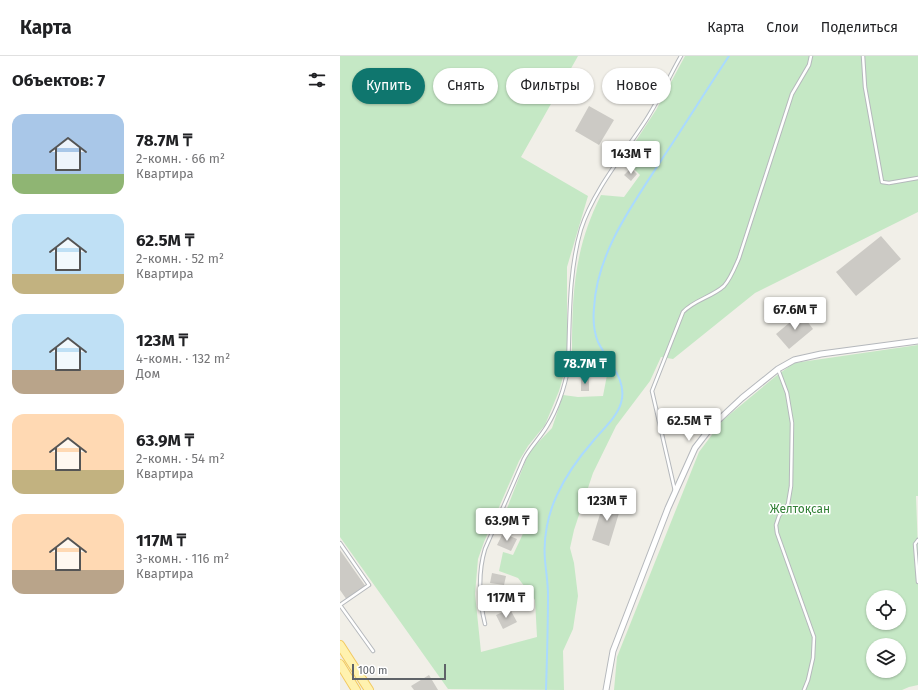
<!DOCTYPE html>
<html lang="ru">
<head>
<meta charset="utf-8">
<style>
  body { margin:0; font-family:"Fira Sans",sans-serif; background:#f2f2f2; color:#202124; height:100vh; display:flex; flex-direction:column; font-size:15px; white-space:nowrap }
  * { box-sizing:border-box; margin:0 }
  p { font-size:13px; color:#757577 }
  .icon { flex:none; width:22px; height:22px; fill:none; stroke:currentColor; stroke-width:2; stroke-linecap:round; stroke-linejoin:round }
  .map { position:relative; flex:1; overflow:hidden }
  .sheet { display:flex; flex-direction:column; background:#fff; width:340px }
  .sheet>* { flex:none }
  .guide { position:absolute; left:12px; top:12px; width:380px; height:36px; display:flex; gap:8px }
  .controls { position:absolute; left:526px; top:534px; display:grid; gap:8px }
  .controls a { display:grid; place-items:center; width:40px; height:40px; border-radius:50%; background:#fff; box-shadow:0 1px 3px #0004; font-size:20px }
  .scale { position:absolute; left:12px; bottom:10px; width:94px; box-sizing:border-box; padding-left:4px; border:2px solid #5f6368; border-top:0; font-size:11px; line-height:14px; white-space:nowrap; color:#5f6368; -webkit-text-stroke:3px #fff; paint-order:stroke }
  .price { position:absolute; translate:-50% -34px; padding:0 9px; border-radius:4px; background:#fff; color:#222; font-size:13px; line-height:26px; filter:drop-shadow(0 1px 2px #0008) }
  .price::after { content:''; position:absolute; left:50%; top:24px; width:12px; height:9px; margin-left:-6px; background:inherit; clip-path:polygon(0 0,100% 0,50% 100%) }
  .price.active { background:#0f766e; color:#fff }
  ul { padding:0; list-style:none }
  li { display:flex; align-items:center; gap:12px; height:100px; padding:0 12px }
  li span { display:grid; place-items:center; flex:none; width:112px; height:80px; border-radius:12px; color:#555 }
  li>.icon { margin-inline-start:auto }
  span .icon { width:48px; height:48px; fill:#fffc; stroke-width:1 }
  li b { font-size:17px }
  h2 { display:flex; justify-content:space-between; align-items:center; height:48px; padding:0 12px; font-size:17px }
  .chip { padding:0 14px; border-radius:18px; background:#fff; box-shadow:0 1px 3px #0004; font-size:14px; line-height:36px }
  .chip.active { background:#0f766e; color:#fff }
  header { display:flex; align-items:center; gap:24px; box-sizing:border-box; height:56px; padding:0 20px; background:#fff; border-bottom:1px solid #e0e0e0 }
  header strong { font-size:19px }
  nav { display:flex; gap:22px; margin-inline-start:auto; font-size:14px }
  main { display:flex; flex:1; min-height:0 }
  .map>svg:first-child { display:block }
  .green { fill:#c5e8c5; fill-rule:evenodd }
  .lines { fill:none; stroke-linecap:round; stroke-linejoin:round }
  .stream { stroke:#aadaff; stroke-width:2 }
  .building { fill:#cccac5 }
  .lane-casing { stroke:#b5b8bc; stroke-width:4.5 }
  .street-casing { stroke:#b5b8bc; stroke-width:7 }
  .primary-casing { stroke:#f2c960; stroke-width:10 }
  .lane { stroke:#fff; stroke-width:2.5 }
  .street { stroke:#fff; stroke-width:5 }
  .primary { stroke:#fff2af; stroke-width:8 }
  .labels { text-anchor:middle; stroke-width:3; stroke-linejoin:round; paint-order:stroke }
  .park-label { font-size:12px; fill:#348238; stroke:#fff }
</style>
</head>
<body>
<header>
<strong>Карта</strong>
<nav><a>Карта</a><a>Слои</a><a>Поделиться</a></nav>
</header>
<main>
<section class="sheet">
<h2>Объектов: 7<svg class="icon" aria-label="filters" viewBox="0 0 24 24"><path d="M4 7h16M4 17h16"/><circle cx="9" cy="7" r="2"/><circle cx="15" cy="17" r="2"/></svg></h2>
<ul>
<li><span style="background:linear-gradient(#a9c7e8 75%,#8fb573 0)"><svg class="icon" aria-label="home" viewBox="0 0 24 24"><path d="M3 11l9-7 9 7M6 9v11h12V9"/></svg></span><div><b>78.7M ₸</b><p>2-комн. · 66 m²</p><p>Квартира</p></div></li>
<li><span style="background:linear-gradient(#bfe0f5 75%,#c2b280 0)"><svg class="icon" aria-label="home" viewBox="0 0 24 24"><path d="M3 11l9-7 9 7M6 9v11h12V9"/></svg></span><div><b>62.5M ₸</b><p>2-комн. · 52 m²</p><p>Квартира</p></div></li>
<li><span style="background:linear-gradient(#bfe0f5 70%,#b9a48a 0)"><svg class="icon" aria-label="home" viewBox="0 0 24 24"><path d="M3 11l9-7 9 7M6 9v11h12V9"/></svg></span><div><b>123M ₸</b><p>4-комн. · 132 m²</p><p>Дом</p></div></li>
<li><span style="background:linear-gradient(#ffd9b3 70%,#c2b280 0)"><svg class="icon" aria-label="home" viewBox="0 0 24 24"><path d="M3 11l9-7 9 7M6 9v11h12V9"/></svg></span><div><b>63.9M ₸</b><p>2-комн. · 54 m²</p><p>Квартира</p></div></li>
<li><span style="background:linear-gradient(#ffd9b3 70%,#b9a48a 0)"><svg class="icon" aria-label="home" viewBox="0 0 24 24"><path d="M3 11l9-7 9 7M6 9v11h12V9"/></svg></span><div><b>117M ₸</b><p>3-комн. · 116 m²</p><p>Квартира</p></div></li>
</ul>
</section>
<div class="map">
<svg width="578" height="634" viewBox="0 0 578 634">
  <rect width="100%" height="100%" fill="#f1efe8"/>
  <path class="green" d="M 0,0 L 238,0 L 181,101 L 248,140 L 227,211 L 227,307 L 219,335 L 205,369 L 188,390 L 179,405 L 144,486 L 138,503 L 135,538 L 141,596 L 197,581 L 195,544 L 178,522 L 159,515 L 163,496 L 173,499 L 188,467 L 166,455 L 189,396 L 212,372 L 223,339 L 238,341 L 263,340 L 267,319 L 266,311 L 253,295 L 232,297 C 232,238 234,193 261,139 L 284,141 L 300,119 L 284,103 L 316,54 L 345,0 L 578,0 L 578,156 L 415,237 L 333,303 L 321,301 L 310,325 L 276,370 L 253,417 L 234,474 L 230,492 L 234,507 L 238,540 L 233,573 L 223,595 L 224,634 L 108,633 L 0,481 Z
    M 578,289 L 578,440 L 576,440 L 578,495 L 578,629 L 569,631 L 562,634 L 274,634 L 277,601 L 359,396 L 383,364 L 436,320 L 454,307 ZM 533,541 L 559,541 L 559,567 L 533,567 ZM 533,589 L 559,589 L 559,615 L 533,615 Z"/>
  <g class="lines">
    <path class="stream" d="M 206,634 C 207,602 208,571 208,539 C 208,527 206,516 205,504 C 203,482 208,458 217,439 C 226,419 240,400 254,384 C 263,373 277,361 281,347 C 288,324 268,306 258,286 C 254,276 253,263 254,252 C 257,195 294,147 324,100 C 346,67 367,33 389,0"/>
  </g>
  <path class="building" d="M 249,50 L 274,64 L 259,89 L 235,75 Z
    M 291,112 L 297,118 L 291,125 L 284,119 Z
    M 541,180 L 561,203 L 516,240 L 496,216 Z
    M 461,257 L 473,273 L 449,293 L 436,278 Z
    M 241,299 L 252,299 L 252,311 L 240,311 Z
    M 241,323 L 249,323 L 249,335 L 241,335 Z
    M 265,442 L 282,447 L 269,490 L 252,484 Z
    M 163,477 L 177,483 L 171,495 L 157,489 Z
    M 0,494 L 26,531 L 7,544 L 0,534 Z
    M 152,517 L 166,520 L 164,529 L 150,527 Z
    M 170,553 L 177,566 L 163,573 L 156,559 Z
    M 89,619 L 98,634 L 74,634 L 71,630 Z"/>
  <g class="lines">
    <g class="lane-casing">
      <path id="lane" d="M 523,0 L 525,31 L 542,126 L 549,127 L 578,122
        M 438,313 L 447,337 L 452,367 L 451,430 L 448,448 L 439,460 L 436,469 L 437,477 L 474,581 L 473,602 L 468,624 L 464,634
        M 335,435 L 312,335 L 343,256 C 354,244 372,241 384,230 C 391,222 395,211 399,202 L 452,38 L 469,9 L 471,0
        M 578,484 L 575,488 L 578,526
        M 0,487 L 29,529 L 0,549
        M 0,549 L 33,595
        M 145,568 C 139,544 138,516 145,493 L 184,403 C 190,391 200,382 207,370 C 217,354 225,331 228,312 C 230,266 228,218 241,173 C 253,135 284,98 306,64 C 319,44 329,21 341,0"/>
    </g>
    <g class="street-casing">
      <path id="street" d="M 266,634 L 273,595 L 328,452 L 355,392 L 372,370 L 402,342 L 438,313 L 454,304 L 481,298 L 578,285"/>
    </g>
    <g class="primary-casing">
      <path id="primary" d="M 0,589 L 29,634
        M 0,608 L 16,634"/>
    </g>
    <use href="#lane" class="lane"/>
    <use href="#street" class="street"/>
    <use href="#primary" class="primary"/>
  </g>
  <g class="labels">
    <g class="park-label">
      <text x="460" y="457">Желтоқсан</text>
    </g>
  </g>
</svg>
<div class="controls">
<a><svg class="icon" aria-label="locate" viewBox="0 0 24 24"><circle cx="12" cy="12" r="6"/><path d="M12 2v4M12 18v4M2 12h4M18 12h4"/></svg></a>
<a><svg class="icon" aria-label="layers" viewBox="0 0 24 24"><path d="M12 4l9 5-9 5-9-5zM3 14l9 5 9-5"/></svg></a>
</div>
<div class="scale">100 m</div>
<b class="price" style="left:291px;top:119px">143M ₸</b>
<b class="price" style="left:455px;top:275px">67.6M ₸</b>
<b class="price active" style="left:245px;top:329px">78.7M ₸</b>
<b class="price" style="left:349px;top:386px">62.5M ₸</b>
<b class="price" style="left:267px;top:466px">123M ₸</b>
<b class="price" style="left:167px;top:486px">63.9M ₸</b>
<b class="price" style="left:166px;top:563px">117M ₸</b>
<div class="guide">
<a class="chip active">Купить</a>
<a class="chip">Снять</a>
<a class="chip">Фильтры</a>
<a class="chip">Новое</a>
</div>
</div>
</main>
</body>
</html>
